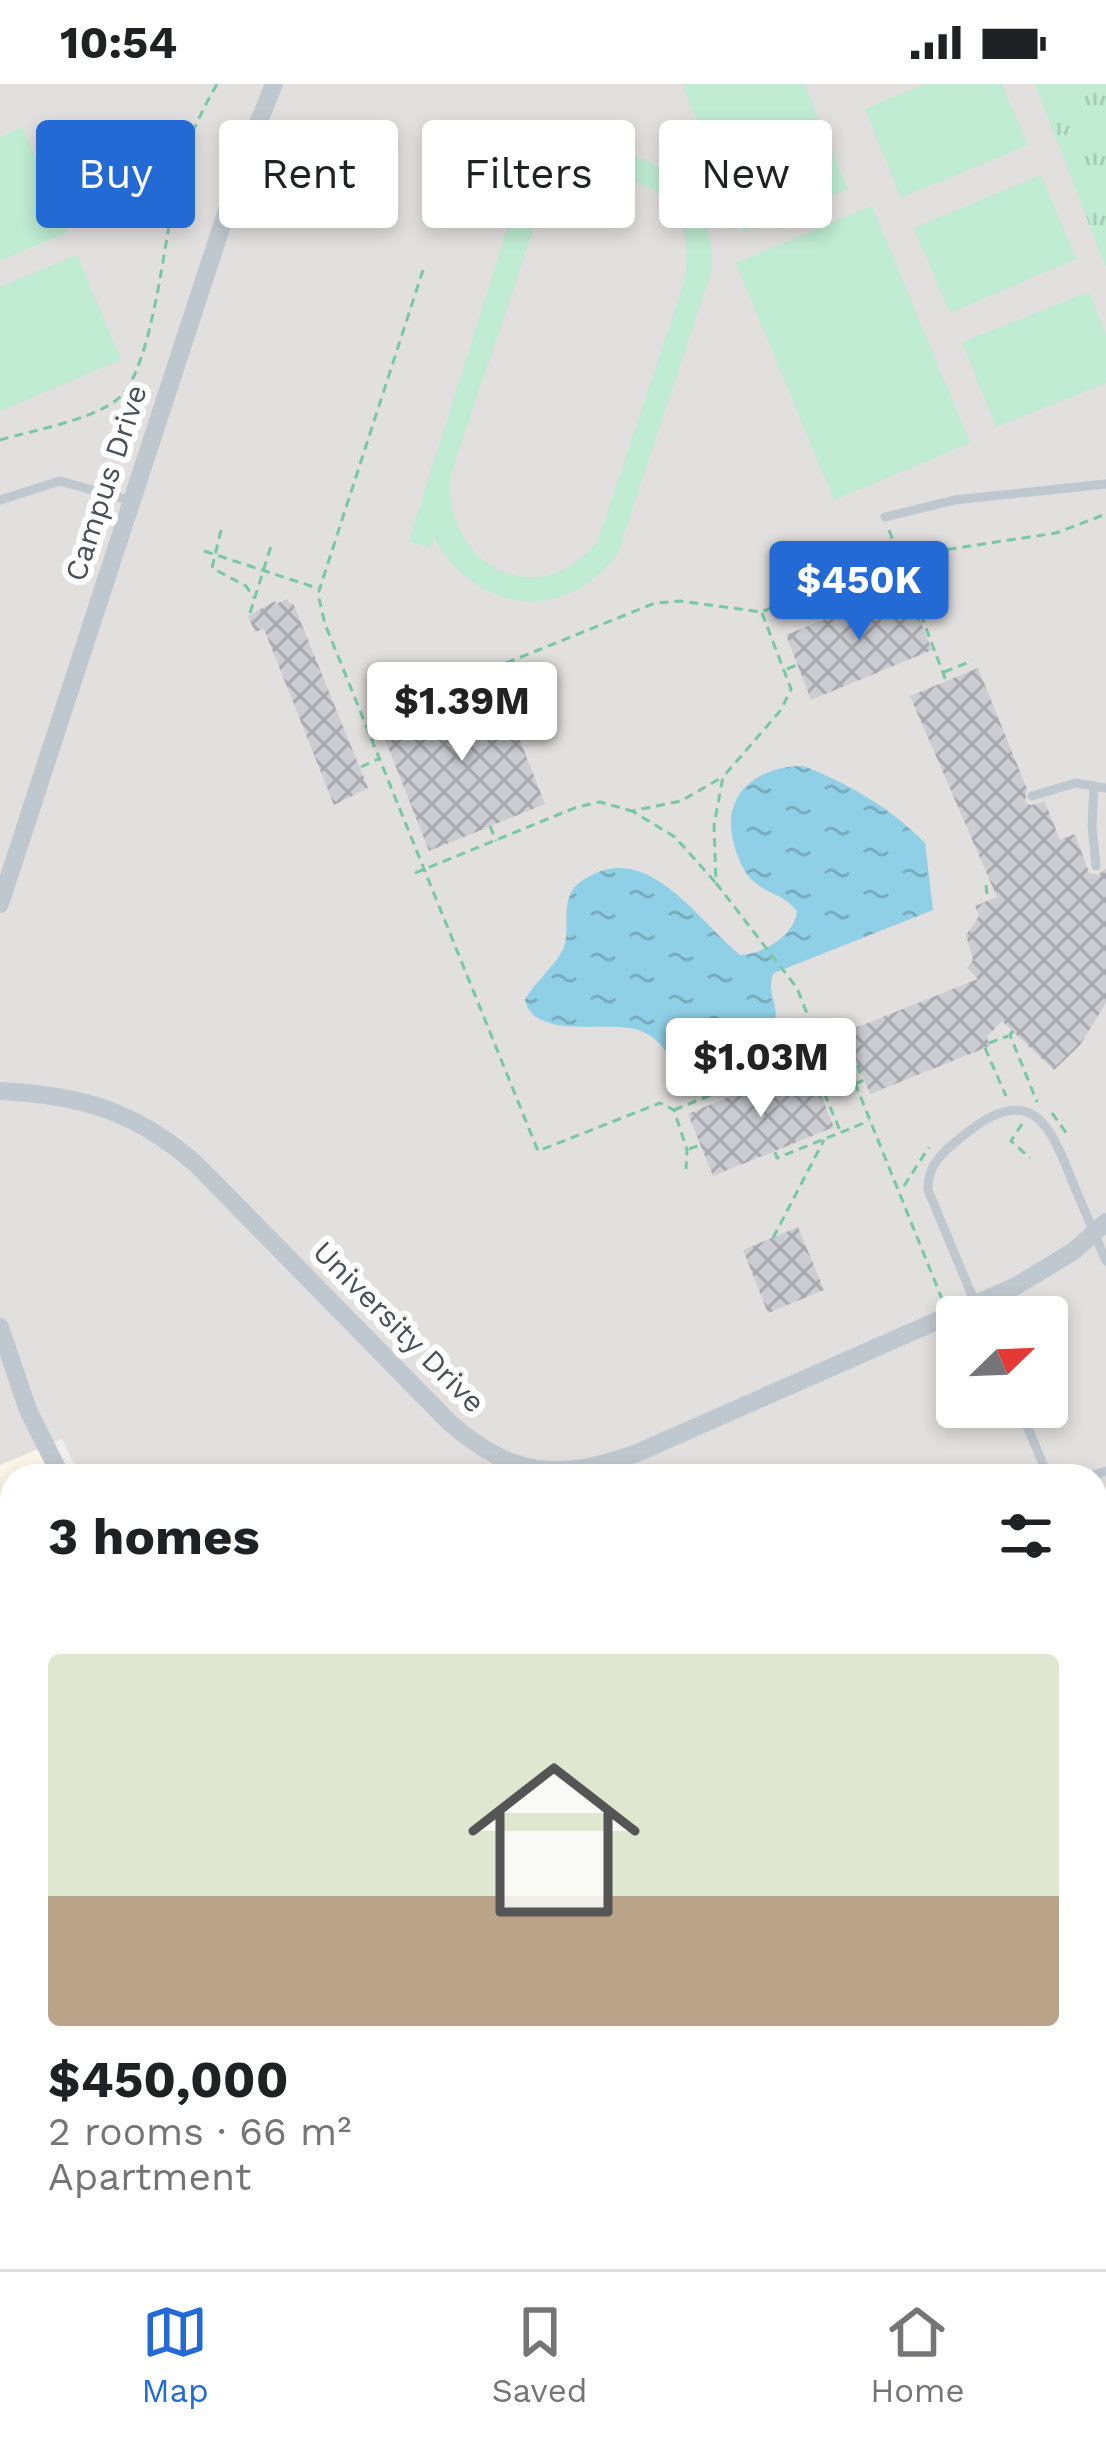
<!DOCTYPE html>
<html lang="en">
<head>
<meta charset="utf-8">
<style>
  body { margin:0; font-family:"Work Sans",sans-serif; background:#f6f6f6; color:#202124; height:100vh; display:flex; flex-direction:column; font-size:45px; white-space:nowrap }
  * { box-sizing:border-box; margin:0 }
  p { font-size:39px; color:#757577 }
  .icon { flex:none; width:66px; height:66px; fill:none; stroke:currentColor; stroke-width:2; stroke-linecap:round; stroke-linejoin:round }
  .map { position:relative; flex:1; overflow:hidden }
  .side { position:absolute; left:0px; top:1380px; width:1107px; height:807px; display:flex; flex-direction:column; background:#fff; border-radius:36px 36px 0 0; box-shadow:0 6px 18px #0003 }
  .side>* { flex:none }
  .top-card { position:absolute; left:36px; top:36px; width:1035px; height:108px; display:flex; gap:24px }
  .needle { width:78px; rotate:67deg }
  .tools { position:absolute; left:936px; top:1212px; display:grid; gap:24px }
  .tools a { display:grid; place-items:center; width:132px; height:132px; border-radius:12px; background:#fff; box-shadow:0 6px 18px #0003; font-size:60px }
  .price { position:absolute; translate:-50% -102px; padding:0 27px; border-radius:12px; background:#fff; color:#222; font-size:39px; line-height:78px; filter:drop-shadow(0 3px 6px #0008) }
  .price::after { content:''; position:absolute; left:50%; top:72px; width:36px; height:27px; margin-left:-18px; background:inherit; clip-path:polygon(0 0,100% 0,50% 100%) }
  .price.active { background:#246ad5; color:#fff }
  ul { padding:0; list-style:none }
  li { display:grid; align-content:center; gap:24px; height:636px; padding:0 48px }
  li span { display:grid; place-items:center; height:372px; border-radius:12px; color:#555 }
  li>.icon { margin-inline-start:auto }
  span .icon { width:216px; height:216px; fill:#fffc; stroke-width:1 }
  li b { font-size:51px }
  h2 { display:flex; justify-content:space-between; align-items:center; height:144px; padding:0 48px; font-size:51px }
  .chip { padding:0 42px; border-radius:12px; background:#fff; box-shadow:0 6px 18px #0003; font-size:42px; line-height:108px }
  .chip.active { background:#246ad5; color:#fff }
  .status { display:flex; justify-content:space-between; align-items:center; height:84px; padding:0 60px; background:#fff; direction:ltr }
  .status svg { height:33px; fill:currentColor }
  .tab-bar { display:flex; justify-content:space-around; align-items:center; height:168px; border-top:3px solid #e0e0e0; background:#fff; font-size:33px; color:#757577 }
  .tab-bar a { display:grid; justify-items:center; gap:6px }
  .tab-bar .active { color:#246ad5 }
  .map>svg:first-child { display:block }
  .commercial { fill:#fbf6e8 }
  .education { fill:#e2dfdf; fill-rule:evenodd }
  .grass { fill:url(#grass-tufts) }
  .garden { fill:#bfecd2; fill-rule:evenodd }
  .water { fill:url(#water-ripples) }
  .lines { fill:none; stroke-linecap:round; stroke-linejoin:round }
  .stream { stroke:#8fd0e6; stroke-width:4.5 }
  .building { fill:url(#building-cross-hatch) }
  .path { stroke:#79c8a4; stroke-width:3; stroke-dasharray:9 6; stroke-linecap:butt }
  .lane { stroke:#c0c8cf; stroke-width:9 }
  .street { stroke:#c0c8cf; stroke-width:18 }
  .labels { text-anchor:middle; stroke-width:12; stroke-linejoin:round; paint-order:stroke }
  .street-label { font-size:30px; fill:#48515a; stroke:#fff }
</style>
</head>
<body>
<div class="status"><b>10:54</b><svg viewBox="0 0 49 12"><path d="M0 12V9h3v3zM5 12V6h3v6zM10 12V3h3v9zM15 12V0h3v12zM26 1h20v11H26zM47 4h2v5h-2z"/></svg></div>
<div class="map">
<svg width="1106" height="2185" viewBox="0 0 1106 2185">
  <defs>
    <pattern id="grass-tufts" width="24" height="20" patternUnits="userSpaceOnUse" patternTransform="scale(3)"><rect width="24" height="20" fill="#bfecd2"/><path d="M3 7l-1-3M5 7V3M7 7l1-3M15 17l-1-3M17 17v-4M19 17l1-3" fill="none" stroke="#a6ccb7"/></pattern>
    <pattern id="water-ripples" width="26" height="14" patternUnits="userSpaceOnUse" patternTransform="scale(3)"><rect width="26" height="14" fill="#8fd0e6"/><path d="M2 4q2-2 4 0t4 0M15 11q2-2 4 0t4 0" fill="none" stroke="#77abbd"/></pattern>
    <pattern id="building-cross-hatch" width="8" height="8" patternUnits="userSpaceOnUse" patternTransform="scale(3)"><rect width="8" height="8" fill="#cccdd3"/><path d="M0 0l8 8M0 8l8-8" fill="none" stroke="#a8a9ae"/></pattern>
  </defs>
  <rect width="100%" height="100%" fill="#f1eeee"/>
  <path class="commercial" d="M 46,1362 L 61,1392 L 12,1392 L 12,1974 L 0,1979 L 0,1381 Z"/>
  <path class="education" d="M 0,0 L 1106,0 L 1106,2022 L 1095,2026 L 1095,1392 L 80,1392 L 62,1355 L 0,1381 ZM 957,1233 L 1047,1233 L 1047,1323 L 957,1323 Z"/>
  <path class="grass" d="M 1035,0 L 1106,0 L 1106,183 Z
    M 1106,1408 L 1106,2021 L 1095,2026 L 1095,1412 Z
    M 255,2175 L 737,2175 L 713,2185 L 260,2185 Z"/>
  <path class="garden" d="M 682,0 L 804,0 L 848,105 L 743,148 Z
    M 925,0 L 1002,0 L 1028,61 L 901,114 L 865,25 Z
    M 22,43 L 68,148 L 0,177 L 0,53 Z
    M 614,68 C 675,76 716,123 712,185 L 618,469 C 563,542 478,529 434,454 L 430,464 L 409,457 L 531,69 L 556,75 L 555,81 L 582,72 ZM 606,93 C 672,97 697,141 683,202 L 598,456 C 540,533 441,481 451,390 L 538,131 C 555,106 577,97 606,93 Z
    M 1041,91 L 1076,175 L 950,229 L 914,144 Z
    M 872,122 L 970,359 L 834,416 L 736,179 Z
    M 77,171 L 121,276 L 0,327 L 0,203 Z
    M 1089,208 L 1106,251 L 1106,299 L 996,343 L 962,258 Z"/>
  <path class="water" d="M 803,682 C 848,699 892,725 925,759 L 933,826 L 774,889 C 765,906 779,920 775,937 C 767,973 711,1001 679,985 C 666,969 660,953 638,946 C 607,936 535,957 525,916 C 535,897 556,882 564,863 C 570,846 562,823 572,807 C 576,799 586,794 594,790 C 651,762 701,839 740,871 C 764,870 795,851 797,827 C 785,811 764,809 750,794 C 742,785 737,771 734,760 C 720,711 757,682 803,682 Z"/>
  <g class="lines">
    <path class="stream" d="M 1095,2010 L 1106,2006
      M 676,2185 L 700,2175"/>
  </g>
  <path class="building" d="M 906,502 L 932,566 L 811,616 L 786,551 Z
    M 287,515 L 290,520 L 293,519 L 368,704 L 334,721 L 264,545 L 255,548 L 248,532 L 275,517 L 276,520 Z
    M 978,584 L 1027,705 L 1025,718 L 1031,721 L 1045,718 L 1060,756 L 1075,750 L 1089,789 L 1098,791 L 1106,784 L 1106,919 L 1080,961 L 1054,986 L 1002,937 L 987,953 L 990,962 L 870,1010 L 845,948 L 978,895 L 967,884 L 973,876 L 966,851 L 979,832 L 975,822 L 997,813 L 910,612 Z
    M 495,593 L 545,720 L 429,767 L 379,640 Z
    M 808,980 L 834,1043 L 713,1092 L 688,1030 Z
    M 798,1143 L 824,1206 L 768,1229 L 743,1166 Z"/>
  <g class="lines">
    <path class="path" d="M 423,186 L 318,510 L 325,540 L 538,1067 L 660,1019 L 674,1026 L 687,1066 L 686,1085
      M 0,356 C 33,346 95,336 120,313 C 154,281 166,142 178,93 C 186,59 200,30 217,0
      M 221,446 L 212,484 L 246,502 L 254,514
      M 889,446 L 946,597
      M 204,467 L 320,505
      M 250,529 L 271,462
      M 762,529 L 791,605 L 781,626 L 723,693 L 714,741 L 716,799 L 797,904 L 830,988 L 817,992 L 841,1049
      M 787,585 L 797,581
      M 944,588 L 972,577
      M 367,635 L 655,519 L 680,517 L 761,528 L 897,473 L 1056,449 L 1106,430
      M 361,683 L 378,675
      M 490,742 L 496,757
      M 415,789 L 577,723 L 600,718 L 632,727
      M 715,798 L 675,753 L 632,727 L 681,717 L 721,694
      M 987,810 L 986,801 L 991,798
      M 1013,947 L 1010,951 L 1037,1018
      M 989,959 L 1008,952
      M 985,964 L 1006,1012
      M 855,999 L 942,1215
      M 827,1010 L 862,997 L 857,977
      M 674,1026 L 820,967
      M 1052,1029 L 1067,1050
      M 1022,1040 L 1011,1057 L 1030,1074
      M 689,1065 L 700,1061
      M 775,1068 L 777,1074 L 869,1037
      M 904,1102 L 929,1063
      M 773,1154 L 824,1056
      M 1095,1732 L 1106,1723"/>
    <path class="lane" d="M 0,416 L 60,397 L 132,417
      M 885,433 L 955,416 L 1106,400
      M 1094,702 L 1092,742 L 1096,782
      M 1032,712 L 1076,699 L 1106,704
      M 981,1233 L 928,1106 C 927,1077 948,1064 969,1047 C 1033,998 1051,1043 1073,1099 C 1084,1125 1095,1151 1106,1177
      M 1019,1323 L 1048,1392
      M 1092,1392 L 1106,1387"/>
    <path class="street" d="M 0,820 L 243,77 L 274,0
      M 0,1007 C 81,1011 136,1027 197,1081 L 450,1339 C 514,1394 559,1397 637,1369 L 1016,1202 L 1074,1167 L 1106,1138
      M 0,1243 L 28,1326 L 61,1392
      M 0,1642 L 12,1637
      M 0,2106 L 12,2101
      M 93,2175 L 97,2185
      M 547,2175 L 551,2185"/>
  </g>
  <g class="labels">
    <g class="street-label">
      <text transform="translate(106 399) rotate(-72)" y="10">Campus Drive</text>
      <text transform="translate(399 1243) rotate(45)" y="10">University Drive</text>
    </g>
  </g>
</svg>
<div class="tools">
<a><svg class="needle" viewBox="-14 -14 28 28"><path d="M0-13l5 13h-10z" fill="#e53935"/><path d="M0 13l5-13h-10z" fill="#757577"/></svg></a>
</div>
<b class="price active" style="left:859px;top:559px">$450K</b>
<b class="price" style="left:462px;top:680px">$1.39M</b>
<b class="price" style="left:761px;top:1036px">$1.03M</b>
<div class="top-card">
<a class="chip active">Buy</a>
<a class="chip">Rent</a>
<a class="chip">Filters</a>
<a class="chip">New</a>
</div>
<section class="side">
<h2>3 homes<svg class="icon" aria-label="filters" viewBox="0 0 24 24"><path d="M4 7h16M4 17h16"/><circle cx="9" cy="7" r="2"/><circle cx="15" cy="17" r="2"/></svg></h2>
<ul>
<li><span style="background:linear-gradient(#dfe7d0 65%,#b9a48a 0)"><svg class="icon" aria-label="home" viewBox="0 0 24 24"><path d="M3 11l9-7 9 7M6 9v11h12V9"/></svg></span><div><b>$450,000</b><p>2 rooms · 66 m²</p><p>Apartment</p></div></li>
</ul>
</section>
</div>
<nav class="tab-bar">
<a class="active"><svg class="icon" aria-label="map" viewBox="0 0 24 24"><path d="M3 6l6-2 6 2 6-2v14l-6 2-6-2-6 2zM9 4v14M15 6v14"/></svg>Map</a>
<a><svg class="icon" aria-label="saved" viewBox="0 0 24 24"><path d="M7 4h10v16l-5-4-5 4z"/></svg>Saved</a>
<a><svg class="icon" aria-label="home" viewBox="0 0 24 24"><path d="M3 11l9-7 9 7M6 9v11h12V9"/></svg>Home</a>
</nav>
</body>
</html>
